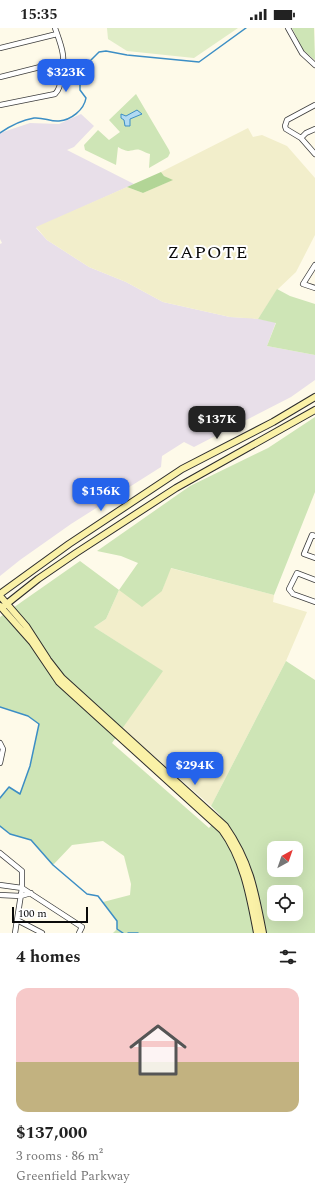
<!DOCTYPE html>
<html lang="en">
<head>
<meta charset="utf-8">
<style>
  body { margin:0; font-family:Spectral,serif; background:#f6f6f6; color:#222; height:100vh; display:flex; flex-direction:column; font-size:15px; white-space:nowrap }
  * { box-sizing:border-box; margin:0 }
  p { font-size:13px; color:#767676 }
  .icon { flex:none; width:22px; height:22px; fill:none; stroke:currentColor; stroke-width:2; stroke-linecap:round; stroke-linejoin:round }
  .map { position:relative; height:905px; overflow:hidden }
  .details { display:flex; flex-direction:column; background:#fff; flex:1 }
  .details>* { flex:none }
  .needle { width:26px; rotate:40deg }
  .tools { position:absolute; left:267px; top:813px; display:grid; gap:8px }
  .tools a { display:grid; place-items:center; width:36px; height:36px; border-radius:8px; background:#fff; box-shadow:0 4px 16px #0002; font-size:20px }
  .scale { position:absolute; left:12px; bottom:10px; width:76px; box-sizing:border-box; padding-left:4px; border:2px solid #0a0a0a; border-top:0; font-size:11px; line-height:14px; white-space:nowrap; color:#0a0a0a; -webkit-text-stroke:3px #fff; paint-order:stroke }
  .price { position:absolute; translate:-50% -34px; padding:0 9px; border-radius:8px; background:#2563eb; color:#fff; font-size:13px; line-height:26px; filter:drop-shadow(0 1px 2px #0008) }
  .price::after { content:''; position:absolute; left:50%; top:24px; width:12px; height:9px; margin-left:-6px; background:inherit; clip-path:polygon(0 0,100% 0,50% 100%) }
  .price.current { background:#222; color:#fff }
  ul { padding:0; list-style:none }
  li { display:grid; align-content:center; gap:8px; height:212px; padding:0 16px }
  li span { display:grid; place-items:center; height:124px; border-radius:12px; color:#555 }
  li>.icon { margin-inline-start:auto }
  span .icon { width:72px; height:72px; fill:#fffc; stroke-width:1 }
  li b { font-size:17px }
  h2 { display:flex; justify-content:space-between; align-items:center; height:48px; padding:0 16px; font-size:17px }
  .status { display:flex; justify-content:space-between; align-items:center; height:28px; padding:0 20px; background:#fff; direction:ltr }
  .status svg { height:11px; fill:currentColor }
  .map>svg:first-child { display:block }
  .industrial { fill:#e8dfe9 }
  .farmland { fill:#f2eecb }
  .green { fill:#cee5b6; fill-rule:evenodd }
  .forest { fill:#b2d596 }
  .pitch { fill:#e0edc7 }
  .water { fill:#b1daf2; stroke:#3c8ec5 }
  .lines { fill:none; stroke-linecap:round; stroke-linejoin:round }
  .stream { stroke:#3c8ec5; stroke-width:1.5 }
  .street-casing { stroke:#3d3d3d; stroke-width:6 }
  .secondary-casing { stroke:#2c2c2c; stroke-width:8 }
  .street { stroke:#fff; stroke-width:4.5 }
  .secondary { stroke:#faf1a7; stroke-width:6 }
  .labels { text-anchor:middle; stroke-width:4; stroke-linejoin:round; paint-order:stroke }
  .quarter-label { font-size:18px; letter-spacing:1px; fill:#0a0a0a; stroke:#fff }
</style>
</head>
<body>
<div class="status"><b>15:35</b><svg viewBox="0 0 49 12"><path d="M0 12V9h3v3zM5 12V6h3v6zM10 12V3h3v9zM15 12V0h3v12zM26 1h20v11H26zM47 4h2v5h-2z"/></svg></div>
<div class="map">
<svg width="315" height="905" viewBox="0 0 315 905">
  <rect width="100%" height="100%" fill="#fefae9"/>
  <path class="industrial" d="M 81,86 L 94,98 L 74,119 L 67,122 L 134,156 L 36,200 L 47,212 L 89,239 L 126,254 L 163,274 L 230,289 L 252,290 L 276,294 L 267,318 L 315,327 L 315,352 L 291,369 L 194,419 L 184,414 L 162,428 L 161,439 L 71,496 L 20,532 L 0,548 L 0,216 L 2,215 L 0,211 L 0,105 L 30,95 L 59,96 Z"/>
  <path class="farmland" d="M 248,100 L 253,109 L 262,107 L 287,118 L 315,150 L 315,207 L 296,244 L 277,262 L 258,291 L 230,289 L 163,274 L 126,254 L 89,239 L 47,212 L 36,199 L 127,159 L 143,165 L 172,152 L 164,148 L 161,144 Z
    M 170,540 L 274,567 L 273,574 L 307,584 L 286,633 L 211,778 L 122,700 L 162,643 L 94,599 L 106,591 L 119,562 L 162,563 Z"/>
  <path class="green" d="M 292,0 L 314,0 L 315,32 L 303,22 Z
    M 136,66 L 169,122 L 170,125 L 168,129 L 149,140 L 150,126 C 145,125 144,123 140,122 C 132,120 131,127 118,119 L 116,137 L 85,122 L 84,117 L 98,102 L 109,112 L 120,104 L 109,92 Z
    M 277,261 L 290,268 L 315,276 L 315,327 L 267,318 L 276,295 L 258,291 Z
    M 315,389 L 315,464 L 274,567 L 171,540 L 162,563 L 142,579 L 119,562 L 106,591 L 94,599 L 163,643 L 112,715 L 209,800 L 220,787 L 211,778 L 286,633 L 315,652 L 315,905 L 113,905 L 117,901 L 117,893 L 103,874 L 130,867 L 131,856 L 124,828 L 103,813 L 72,817 L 53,837 L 31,812 L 10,806 L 0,798 L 0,770 L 9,759 L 20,765 L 30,738 L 39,696 L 28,688 L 0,679 L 0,589 L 80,533 L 119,562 L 138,535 L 121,528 L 97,523 L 190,458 L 268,420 ZM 274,820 L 296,820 L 296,842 L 274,842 ZM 274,864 L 296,864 L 296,886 L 274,886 Z"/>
  <path class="forest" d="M 161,144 L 164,148 L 173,152 L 143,165 L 127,159 Z"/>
  <path class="pitch" d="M 107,0 L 238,0 L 194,30 L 127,23 L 108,11 Z"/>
  <path class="water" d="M 137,82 L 142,86 L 130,91 L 130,98 L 125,98 L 124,92 L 121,90 L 121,86 L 126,88 Z"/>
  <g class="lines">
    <path class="stream" d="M 0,105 C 10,98 22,92 34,90 C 43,89 51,94 59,93 C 71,92 84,82 86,70 L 80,62 L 80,52 L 89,34 L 99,24 L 106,23 L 127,27 L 199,34 L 246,0
      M 0,679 L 28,688 L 39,696 L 30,738 L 20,766 L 9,759 L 0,770
      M 0,798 L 10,806 L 31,812 L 53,837 L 87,866 L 98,868 L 117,893 L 117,901 L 123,905
      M 128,905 L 138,905"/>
    <g class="street-casing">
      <path id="street" d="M 288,0 L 302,25 L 315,37
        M 0,20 L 57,6
        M 0,49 L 64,33
        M 0,77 L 55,66 C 60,61 60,56 61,49 C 66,28 62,20 55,0
        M 315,77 L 287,92 L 285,98 L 286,101 L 301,110 L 315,126
        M 301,110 L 306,105 L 315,101
        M 315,237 L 303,256 L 315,260
        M 315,508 L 312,507 L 304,526 L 315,530
        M 315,552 L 297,545 L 289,561 L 293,566 L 315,574
        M 0,715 L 3,721 L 0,735
        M 0,825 L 22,843 L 22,860 L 17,892
        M 0,857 L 22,860 L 82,899 L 79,905
        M 0,867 L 21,868 L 31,865
        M 15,905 L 17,892 L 42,905"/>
    </g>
    <g class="secondary-casing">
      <path id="secondary" d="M 0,566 L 69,516 L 182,441 L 273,394 L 315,369
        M 0,568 L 26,598 L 48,632 L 62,650 L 225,798 C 250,834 255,863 263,905
        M 0,578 L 32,614 L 59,654 L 222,802 C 244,832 250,869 257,905
        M 4,578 L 38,551 L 76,525 L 176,460 L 315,382"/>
    </g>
    <use href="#street" class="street"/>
    <use href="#secondary" class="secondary"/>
  </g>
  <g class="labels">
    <g class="quarter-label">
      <text x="208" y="230">ZAPOTE</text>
    </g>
  </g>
</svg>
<div class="tools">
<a><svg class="needle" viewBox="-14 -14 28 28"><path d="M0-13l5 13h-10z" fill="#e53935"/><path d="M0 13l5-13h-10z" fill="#767676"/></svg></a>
<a><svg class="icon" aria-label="locate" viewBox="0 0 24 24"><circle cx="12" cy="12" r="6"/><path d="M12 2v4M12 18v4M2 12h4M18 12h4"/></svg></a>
</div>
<div class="scale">100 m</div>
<b class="price" style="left:66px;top:65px">$323K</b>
<b class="price current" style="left:217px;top:412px">$137K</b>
<b class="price" style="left:101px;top:484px">$156K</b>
<b class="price" style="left:195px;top:758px">$294K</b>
</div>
<section class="details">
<h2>4 homes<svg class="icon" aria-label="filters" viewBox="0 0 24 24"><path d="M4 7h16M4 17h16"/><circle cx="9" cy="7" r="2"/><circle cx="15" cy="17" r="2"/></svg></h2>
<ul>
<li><span style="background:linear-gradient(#f6c9c9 60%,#c2b280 0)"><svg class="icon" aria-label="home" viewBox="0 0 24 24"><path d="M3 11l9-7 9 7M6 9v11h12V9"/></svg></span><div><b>$137,000</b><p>3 rooms · 86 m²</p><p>Greenfield Parkway</p></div></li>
</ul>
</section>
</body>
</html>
